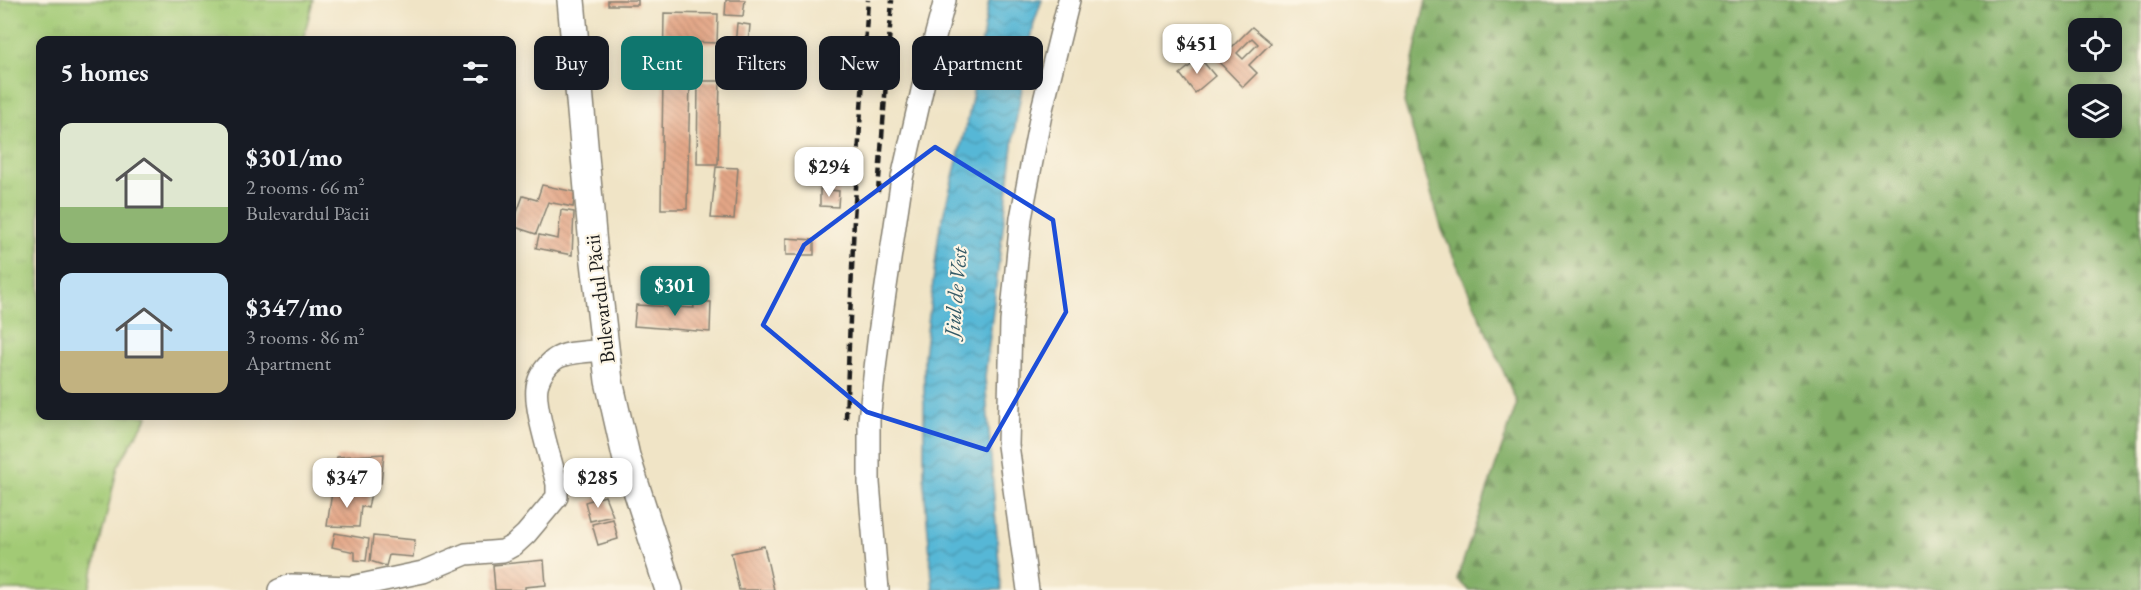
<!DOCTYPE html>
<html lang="en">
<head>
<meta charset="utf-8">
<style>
  body { margin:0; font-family:"EB Garamond",serif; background:#20242c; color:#f1f3f6; height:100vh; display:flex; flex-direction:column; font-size:22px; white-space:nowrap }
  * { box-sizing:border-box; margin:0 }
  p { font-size:20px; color:#9ea1a6 }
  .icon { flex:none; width:33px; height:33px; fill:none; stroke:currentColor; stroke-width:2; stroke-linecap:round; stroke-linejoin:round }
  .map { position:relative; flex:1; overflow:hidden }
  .drawer { position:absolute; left:36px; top:36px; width:480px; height:384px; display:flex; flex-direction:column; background:#171b24; border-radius:12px; box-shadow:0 3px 15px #0003 }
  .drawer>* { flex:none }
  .top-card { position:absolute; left:534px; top:36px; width:570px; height:54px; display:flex; gap:12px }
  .fabs { position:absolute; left:2068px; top:18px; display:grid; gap:12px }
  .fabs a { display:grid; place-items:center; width:54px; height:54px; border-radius:12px; background:#171b24; box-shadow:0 3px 15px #0003; font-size:30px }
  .price { position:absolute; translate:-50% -51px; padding:0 14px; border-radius:12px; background:#fff; color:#222; font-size:20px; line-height:39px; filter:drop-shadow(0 2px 3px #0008) }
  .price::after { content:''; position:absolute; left:50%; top:36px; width:18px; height:14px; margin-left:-9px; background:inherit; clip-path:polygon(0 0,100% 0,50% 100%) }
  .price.active { background:#0f766e; color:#fff }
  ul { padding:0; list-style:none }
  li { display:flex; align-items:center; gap:18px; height:150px; padding:0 24px }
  li span { display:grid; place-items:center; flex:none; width:168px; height:120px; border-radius:12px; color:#555 }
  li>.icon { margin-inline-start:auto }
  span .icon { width:72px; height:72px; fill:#fffc; stroke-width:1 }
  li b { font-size:26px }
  h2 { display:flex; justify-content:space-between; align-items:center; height:72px; padding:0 24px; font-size:26px }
  .tag { padding:0 21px; border-radius:12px; background:#171b24; box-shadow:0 3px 15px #0003; font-size:21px; line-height:54px }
  .tag.active { background:#0f766e; color:#fff }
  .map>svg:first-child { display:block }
  .grass { fill:url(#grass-tufts); stroke:#5f7348; stroke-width:1.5 }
  .forest { fill:url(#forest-firs); stroke:#4e6541; stroke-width:1.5; fill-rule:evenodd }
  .water { fill:url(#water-waves); stroke:#3a6a79; stroke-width:1.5 }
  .building { fill:url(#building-back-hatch); fill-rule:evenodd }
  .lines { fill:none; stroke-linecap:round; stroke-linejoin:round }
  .minor-casing { stroke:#868071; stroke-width:24 }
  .major-casing { stroke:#868071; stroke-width:30 }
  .minor { stroke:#fff; stroke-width:21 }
  .major { stroke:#fff; stroke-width:27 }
  .rail { stroke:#1c1c1c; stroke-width:4.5; stroke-dasharray:9 4.5; stroke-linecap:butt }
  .marked { fill:none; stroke:#1d4ed8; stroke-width:4.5; stroke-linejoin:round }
  .labels { text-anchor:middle; stroke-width:4.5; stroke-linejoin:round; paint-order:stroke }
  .street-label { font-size:21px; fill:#1c1c1c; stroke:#fcf5e5 }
  .water-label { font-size:22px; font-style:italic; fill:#345a66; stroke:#fcf5e5 }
</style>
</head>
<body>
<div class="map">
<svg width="2141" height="590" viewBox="0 0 2141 590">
  <defs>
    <pattern id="grass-tufts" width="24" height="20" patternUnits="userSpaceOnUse" patternTransform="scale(1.5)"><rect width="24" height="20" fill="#a2ca75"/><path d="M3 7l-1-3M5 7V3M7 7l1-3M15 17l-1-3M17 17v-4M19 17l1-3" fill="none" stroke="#8bad65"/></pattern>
    <pattern id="forest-firs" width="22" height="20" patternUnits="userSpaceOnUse" patternTransform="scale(1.5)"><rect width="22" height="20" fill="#81ae66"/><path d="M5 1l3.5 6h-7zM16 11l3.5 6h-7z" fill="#698d53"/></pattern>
    <pattern id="water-waves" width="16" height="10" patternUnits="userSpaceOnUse" patternTransform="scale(1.5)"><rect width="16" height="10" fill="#57b7d6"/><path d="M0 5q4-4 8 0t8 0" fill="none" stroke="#4794ad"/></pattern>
    <pattern id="building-back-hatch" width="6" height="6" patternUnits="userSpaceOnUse" patternTransform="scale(1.5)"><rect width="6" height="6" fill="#e3a686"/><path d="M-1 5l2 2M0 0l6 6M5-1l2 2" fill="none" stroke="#c28e73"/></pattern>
  </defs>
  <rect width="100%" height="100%" fill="#fcf5e5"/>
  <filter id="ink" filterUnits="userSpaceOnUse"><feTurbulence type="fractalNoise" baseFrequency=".0167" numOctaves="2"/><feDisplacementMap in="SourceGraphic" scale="12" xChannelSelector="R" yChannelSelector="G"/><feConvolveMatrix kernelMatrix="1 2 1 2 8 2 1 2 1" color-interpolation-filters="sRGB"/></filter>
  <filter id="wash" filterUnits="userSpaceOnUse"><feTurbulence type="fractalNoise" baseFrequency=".008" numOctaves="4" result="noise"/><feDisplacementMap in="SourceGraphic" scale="24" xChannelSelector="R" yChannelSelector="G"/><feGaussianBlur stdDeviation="1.35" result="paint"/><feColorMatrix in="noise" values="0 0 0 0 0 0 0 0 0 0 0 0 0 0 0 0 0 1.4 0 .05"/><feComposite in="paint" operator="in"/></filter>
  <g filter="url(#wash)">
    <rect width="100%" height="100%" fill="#f0e4c6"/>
    <path class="grass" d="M 0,0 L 313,0 L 303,40 L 40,40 L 40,416 L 148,416 L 118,466 L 89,590 L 0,590 Z"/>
    <path class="forest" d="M 1426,0 L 2141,0 L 2141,590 L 1468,590 L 1457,579 L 1517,403 L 1442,230 L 1404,102 ZM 2079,28 L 2112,28 L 2112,62 L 2079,62 ZM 2079,94 L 2112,94 L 2112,128 L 2079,128 Z"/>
    <path class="water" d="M 989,0 L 1042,0 L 1034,23 L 1016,121 L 985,377 L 1001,590 L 933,590 L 924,485 L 924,356 L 939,232 L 969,114 Z"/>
    <g id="blocks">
      <path class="building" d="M 608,0 L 638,0 L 638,5 L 608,5 Z
        M 726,0 L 745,0 L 743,16 L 725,15 Z
        M 664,13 L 718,14 L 717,43 L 691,42 L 687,209 L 661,209 Z
        M 737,23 L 750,25 L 748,48 L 735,46 Z
        M 1252,27 L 1271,43 L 1249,65 L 1257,73 L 1243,87 L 1218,61 ZM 1252,38 L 1258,44 L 1243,59 L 1237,53 Z
        M 1207,43 L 1215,52 L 1204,61 L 1197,52 Z
        M 1200,58 L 1215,76 L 1195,93 L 1180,74 Z
        M 698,81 L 720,81 L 718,164 L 697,164 Z
        M 716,167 L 738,168 L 734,219 L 711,218 Z
        M 542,185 L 575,192 L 573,207 L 548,202 L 536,234 L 512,226 L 523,196 L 537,200 Z
        M 820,189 L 839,191 L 838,207 L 820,206 Z
        M 561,210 L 574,212 L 572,255 L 536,248 L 539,235 L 558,239 Z
        M 786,238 L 814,240 L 814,255 L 786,255 Z
        M 693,301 L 711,302 L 710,332 L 634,326 L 636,305 L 694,308 Z
        M 384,454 L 381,483 L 365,484 L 367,468 L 346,469 L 342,484 L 330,482 L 337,457 Z
        M 332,492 L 371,493 L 368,508 L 361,506 L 359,527 L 327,526 Z
        M 605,496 L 613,516 L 590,521 L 585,502 Z
        M 613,519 L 618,539 L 598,545 L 592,524 Z
        M 335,533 L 369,539 L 366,561 L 355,560 L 355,552 L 332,547 Z
        M 373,536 L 415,540 L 413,557 L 389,555 L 386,566 L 370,561 Z
        M 764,546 L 774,590 L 739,590 L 731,553 Z
        M 544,560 L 546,585 L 525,587 L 525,590 L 495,590 L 493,565 Z"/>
    </g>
  </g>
  <g filter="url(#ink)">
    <use href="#blocks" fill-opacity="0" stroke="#868071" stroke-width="1.5"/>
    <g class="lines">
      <g class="minor-casing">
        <path id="minor" d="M 279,590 L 291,585 L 351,587 L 423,572 L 466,554 L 503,551 L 514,545 L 526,534 L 557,497 L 557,484 C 552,462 531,401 538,383 C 540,375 547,365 554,360 C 566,351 590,352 605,350
          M 878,590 L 869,483 L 869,420 L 879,334 L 902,178 L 929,60 L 945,0
          M 1028,590 L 1008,445 L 1011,322 L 1021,218 L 1042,109 L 1069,0"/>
      </g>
      <g class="major-casing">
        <path id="major" d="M 571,0 L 593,245 L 609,381 L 626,456 L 669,590"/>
      </g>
      <use href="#minor" class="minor"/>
      <use href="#major" class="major"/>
      <path class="rail" d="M 878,192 L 892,0
        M 846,419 L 854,219 L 868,0"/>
    </g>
  </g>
  <path class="marked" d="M 935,147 L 1053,220 L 1066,312 L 987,450 L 867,412 L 763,325 L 804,245 Z"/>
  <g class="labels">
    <g class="street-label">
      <text transform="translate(600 299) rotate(-97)" y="7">Bulevardul Păcii</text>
    </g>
    <g class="water-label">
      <text transform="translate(955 292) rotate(-85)" y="8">Jiul de Vest</text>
    </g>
  </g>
</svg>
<div class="fabs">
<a><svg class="icon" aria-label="locate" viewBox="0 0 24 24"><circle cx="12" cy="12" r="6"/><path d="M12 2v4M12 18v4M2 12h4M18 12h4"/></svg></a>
<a><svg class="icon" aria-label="layers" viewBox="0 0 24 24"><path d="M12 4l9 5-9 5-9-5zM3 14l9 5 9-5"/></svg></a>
</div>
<b class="price" style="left:1197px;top:75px">$451</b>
<b class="price" style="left:829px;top:198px">$294</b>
<b class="price active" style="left:675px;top:317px">$301</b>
<b class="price" style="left:347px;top:509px">$347</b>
<b class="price" style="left:598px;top:509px">$285</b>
<div class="top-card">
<a class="tag">Buy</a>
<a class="tag active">Rent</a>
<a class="tag">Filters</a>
<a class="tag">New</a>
<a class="tag">Apartment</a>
</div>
<section class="drawer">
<h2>5 homes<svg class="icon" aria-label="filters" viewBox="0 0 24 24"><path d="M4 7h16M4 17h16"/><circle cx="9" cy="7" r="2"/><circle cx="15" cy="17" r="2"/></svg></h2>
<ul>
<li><span style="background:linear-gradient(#dfe7d0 70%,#8fb573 0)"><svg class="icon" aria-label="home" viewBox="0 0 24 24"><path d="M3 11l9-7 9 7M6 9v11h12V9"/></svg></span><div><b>$301/mo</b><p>2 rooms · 66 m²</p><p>Bulevardul Păcii</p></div></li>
<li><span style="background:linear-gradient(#bfe0f5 65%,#c2b280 0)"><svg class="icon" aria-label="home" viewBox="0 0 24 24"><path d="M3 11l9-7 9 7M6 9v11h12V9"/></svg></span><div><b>$347/mo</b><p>3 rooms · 86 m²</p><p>Apartment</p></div></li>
</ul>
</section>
</div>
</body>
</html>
